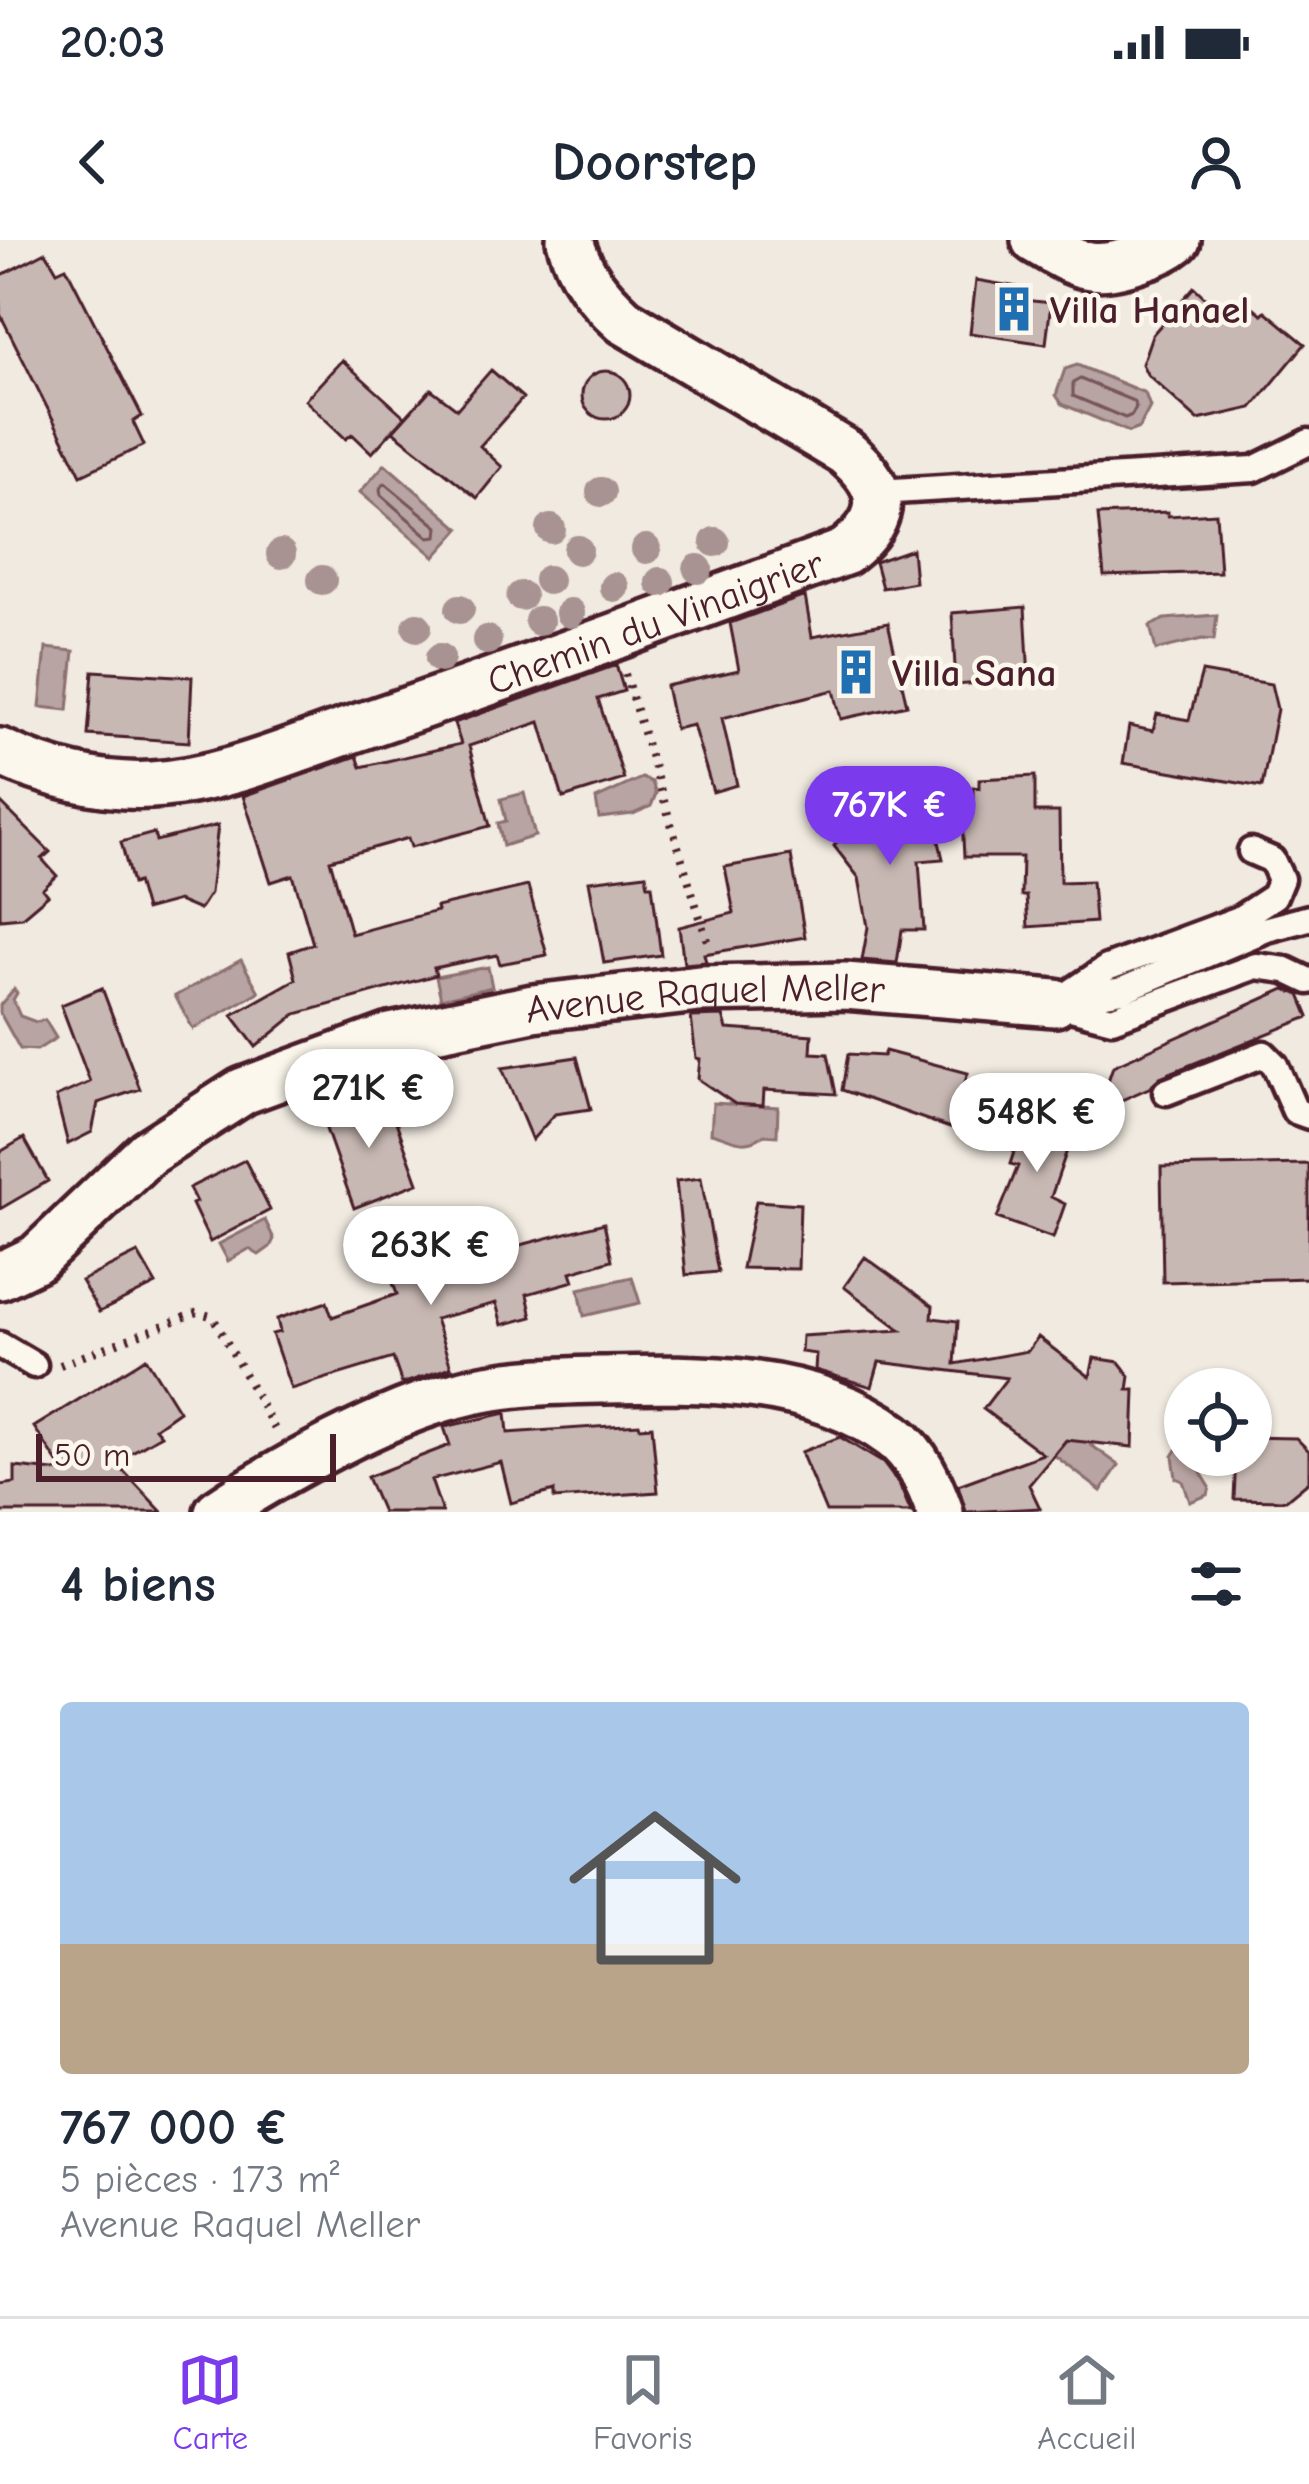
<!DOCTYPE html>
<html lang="fr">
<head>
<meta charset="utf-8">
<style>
  body { margin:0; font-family:"Comic Neue",sans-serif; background:#f6f6f7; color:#1f2937; height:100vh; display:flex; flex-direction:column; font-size:45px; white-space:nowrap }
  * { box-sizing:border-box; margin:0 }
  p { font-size:39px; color:#747a83 }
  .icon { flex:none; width:66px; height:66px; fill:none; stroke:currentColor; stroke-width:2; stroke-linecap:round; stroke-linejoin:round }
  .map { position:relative; height:1272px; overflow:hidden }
  .drawer { display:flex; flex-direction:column; background:#fff; flex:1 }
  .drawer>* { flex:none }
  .controls { position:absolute; left:1164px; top:1128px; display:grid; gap:24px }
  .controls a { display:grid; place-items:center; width:108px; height:108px; border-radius:50%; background:#fff; box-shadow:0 3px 9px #0004; font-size:60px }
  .scale { position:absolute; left:36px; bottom:30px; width:300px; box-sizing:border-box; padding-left:12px; border:6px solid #4a1f2b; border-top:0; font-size:33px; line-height:42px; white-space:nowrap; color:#4a1f2b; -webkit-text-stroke:9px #fbf7ec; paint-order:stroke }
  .price { position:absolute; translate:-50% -102px; padding:0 27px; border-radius:42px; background:#fff; color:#222; font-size:39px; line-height:78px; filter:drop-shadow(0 3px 6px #0008) }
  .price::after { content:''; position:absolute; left:50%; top:72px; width:36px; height:27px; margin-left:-18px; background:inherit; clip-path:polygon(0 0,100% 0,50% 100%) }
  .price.current { background:#7c3aed; color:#fff }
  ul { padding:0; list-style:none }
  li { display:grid; align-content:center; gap:24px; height:636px; padding:0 60px }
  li+li { border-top:3px solid #e0e1e3 }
  li span { display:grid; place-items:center; height:372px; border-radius:12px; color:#555 }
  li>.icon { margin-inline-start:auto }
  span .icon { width:216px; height:216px; fill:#fffc; stroke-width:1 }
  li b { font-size:51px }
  h2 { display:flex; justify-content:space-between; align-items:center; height:144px; padding:0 60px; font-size:51px }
  .status { display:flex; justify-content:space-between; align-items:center; height:84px; padding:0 60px; background:#fff; direction:ltr }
  .status svg { height:33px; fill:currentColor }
  header { display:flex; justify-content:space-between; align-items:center; height:156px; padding:0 60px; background:#fff; font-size:54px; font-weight:600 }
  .tabs { display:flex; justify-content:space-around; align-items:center; height:168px; border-top:3px solid #e0e1e3; background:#fff; font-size:33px; color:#747a83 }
  .tabs a { display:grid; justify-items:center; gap:6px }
  .tabs .current { color:#7c3aed }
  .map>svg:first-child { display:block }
  .water { fill:#b8a4a2; stroke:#8c6f72; stroke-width:3 }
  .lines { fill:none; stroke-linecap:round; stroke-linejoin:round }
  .shore { stroke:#76545b; stroke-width:3 }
  .building { fill:#c8b8b3; stroke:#4a1f2b; stroke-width:3 }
  .lane-casing { stroke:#4a1f2b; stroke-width:33 }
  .street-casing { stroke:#4a1f2b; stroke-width:54 }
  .path { stroke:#4a1f2b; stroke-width:8; stroke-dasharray:3 9; stroke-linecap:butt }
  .lane { stroke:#fbf7ec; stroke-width:24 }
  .street { stroke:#fbf7ec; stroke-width:45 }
  .tree { fill:#a89292 }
  .labels { text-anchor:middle; stroke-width:9; stroke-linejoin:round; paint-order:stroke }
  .poi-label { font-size:39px; font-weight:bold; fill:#4a1f2b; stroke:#fbf7ec; text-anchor:start }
  .street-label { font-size:39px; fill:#4a1f2b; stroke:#fbf7ec }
</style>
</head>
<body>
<div class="status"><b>20:03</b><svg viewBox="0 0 49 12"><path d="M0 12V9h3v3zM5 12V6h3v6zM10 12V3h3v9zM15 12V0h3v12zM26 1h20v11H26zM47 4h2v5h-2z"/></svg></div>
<header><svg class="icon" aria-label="back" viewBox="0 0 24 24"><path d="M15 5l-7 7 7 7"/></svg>Doorstep<svg class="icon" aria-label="person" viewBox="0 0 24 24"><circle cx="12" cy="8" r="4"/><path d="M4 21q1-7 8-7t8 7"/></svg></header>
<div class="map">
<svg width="1309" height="1272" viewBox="0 0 1309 1272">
  <rect width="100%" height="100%" fill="#f0eae0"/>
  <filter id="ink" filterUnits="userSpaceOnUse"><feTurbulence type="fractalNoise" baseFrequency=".00833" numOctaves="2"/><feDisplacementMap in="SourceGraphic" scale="24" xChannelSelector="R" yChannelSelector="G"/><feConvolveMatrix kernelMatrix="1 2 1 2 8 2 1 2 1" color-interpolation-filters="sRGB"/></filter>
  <g filter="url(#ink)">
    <path class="water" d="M 1077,125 L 1145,153 L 1150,167 L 1139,188 L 1129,192 L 1062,164 L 1056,155 L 1065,129 Z
      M 385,224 L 460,289 L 435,317 L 360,252 Z
      M 1217,375 L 1214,400 L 1202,399 L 1156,410 L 1150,386 L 1165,379 Z
      M 46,408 L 74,411 L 68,470 L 40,467 Z
      M 642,538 L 652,542 L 656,554 L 651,566 L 633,574 L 599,578 L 596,559 Z
      M 524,553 L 535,596 L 503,606 L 498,583 L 506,581 L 501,559 Z
      M 241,720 L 259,752 L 193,789 L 175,756 Z
      M 488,727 L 492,747 L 441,759 L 436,737 Z
      M 14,749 L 17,753 L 13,760 L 20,776 L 36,782 L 45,780 L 56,798 L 37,810 L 20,809 L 0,773 L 0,765 Z
      M 713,863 L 778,867 L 777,896 L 764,895 C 743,910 732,898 711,893 Z
      M 265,980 L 274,999 L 270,1007 L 259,1015 L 249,1009 L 228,1021 L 219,1004 Z
      M 632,1037 L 640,1063 L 584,1076 L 579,1049 Z
      M 1073,1192 L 1119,1225 L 1101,1251 L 1054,1215 Z
      M 1185,1198 L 1185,1215 L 1198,1215 L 1198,1228 L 1210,1247 L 1208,1255 L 1190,1262 L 1183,1241 L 1176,1238 L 1173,1216 Z"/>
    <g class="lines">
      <path class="shore" d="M 1080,139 L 1133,161 L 1136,167 L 1132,175 L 1125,178 L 1073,156 L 1073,143 Z
        M 385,243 L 438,287 L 437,296 L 429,297 L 381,255 L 380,249 Z"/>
    </g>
    <path class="building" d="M 46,12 L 57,31 L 66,27 L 142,176 L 133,182 L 144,205 L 81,235 L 0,74 L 0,36 Z
      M 976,40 L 1017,47 L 1015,59 L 1051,63 L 1046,104 L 970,93 Z
      M 1194,47 L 1214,66 L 1248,63 L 1262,74 L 1265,71 L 1305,104 L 1252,168 L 1198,180 L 1147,134 L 1142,124 L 1152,95 Z
      M 342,120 L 405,177 L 372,213 L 352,194 L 346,199 L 305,160 Z
      M 491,130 L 523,158 L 480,206 L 502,227 L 477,258 L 393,191 L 431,149 L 457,169 Z
      M582 155a24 24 0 1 1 48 0a24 24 0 1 1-48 0Z
      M 1168,272 L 1168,276 L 1216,273 L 1220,332 L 1104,336 L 1098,275 Z
      M 912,309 L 915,342 L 882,348 L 875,322 Z
      M 805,356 L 812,397 L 888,383 L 907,465 L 841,479 L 834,450 L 722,478 L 737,545 L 713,552 L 693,485 L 675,489 L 666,446 L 739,430 L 730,383 Z
      M 1025,367 L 1029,439 L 956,445 L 952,373 Z
      M 616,425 L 624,451 L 598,459 L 624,539 L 563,558 L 540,482 L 469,506 L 490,586 L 411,607 L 408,598 L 330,620 L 351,694 L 437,671 L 436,667 L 528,646 L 547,715 L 500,724 L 497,715 L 434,728 L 436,735 L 296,774 L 256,807 L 232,775 L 296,739 L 289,712 L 313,704 L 293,635 L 271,642 L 243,556 L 357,516 L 361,527 L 461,504 L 454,483 Z
      M 93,431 L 192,437 L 189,502 L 88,495 Z
      M 1202,432 L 1271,444 L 1277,469 L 1262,547 L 1123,523 L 1129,486 L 1153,491 L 1157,474 L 1189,480 Z
      M 1035,536 L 1035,572 L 1059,572 L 1060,642 L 1092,641 L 1095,682 L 1028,687 L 1026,656 L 1021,656 L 1022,617 L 964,617 L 961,559 L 973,559 L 973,547 L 979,548 L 979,539 Z
      M 881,542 L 934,580 L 943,619 L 919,621 L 924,690 L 902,690 L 897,723 L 862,720 L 868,687 L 859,638 L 834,606 Z
      M 0,562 L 50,612 L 42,619 L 57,636 L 43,649 L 48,655 L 22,677 L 0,679 Z
      M 218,585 L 210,653 L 199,670 L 178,661 L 145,670 L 137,642 L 132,644 L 121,602 L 154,593 L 156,601 Z
      M 791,615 L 805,697 L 704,714 L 706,722 L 684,724 L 679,687 L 734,673 L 725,627 Z
      M 646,634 L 648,645 L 652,645 L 661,715 L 604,723 L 589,641 Z
      M 102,748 L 140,849 L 98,863 L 92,892 L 68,904 L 56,857 L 90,842 L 61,765 Z
      M 1285,749 L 1300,755 L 1309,777 L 1160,837 L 1151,847 L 1117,862 L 1108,841 L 1113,826 Z
      M 723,776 L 727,789 L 812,795 L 811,813 L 828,814 L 836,854 L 764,850 L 763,866 L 735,864 L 698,839 L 700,819 L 696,818 L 691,777 Z
      M 885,811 L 968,833 L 950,888 L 842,850 L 848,814 L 883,816 Z
      M 577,817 L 591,869 L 555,874 L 532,900 L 502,828 Z
      M 373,856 L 379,870 L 391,868 L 418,943 L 354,968 L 326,889 L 333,867 Z
      M 1028,870 L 1075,887 L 1051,957 L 1065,964 L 1053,998 L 997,978 L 1018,926 L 1010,924 Z
      M 24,898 L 48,941 L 0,969 L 0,912 Z
      M 245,920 L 270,970 L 210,1002 L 192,964 L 196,962 L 189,948 Z
      M 1309,924 L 1309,1038 L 1163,1042 L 1161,927 Z
      M 701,938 L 718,1032 L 686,1035 L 676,941 Z
      M 756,961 L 800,964 L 798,1029 L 742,1028 Z
      M 604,983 L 612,1020 L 571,1032 L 574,1041 L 527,1054 L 532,1077 L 502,1085 L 496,1063 L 435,1079 L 451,1127 L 402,1144 L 393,1118 L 291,1149 L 272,1094 L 280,1092 L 277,1079 L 327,1062 L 332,1077 L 397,1054 L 390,1035 L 500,1004 L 502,1010 Z
      M 138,1013 L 156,1044 L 99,1072 L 81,1041 Z
      M 865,1017 L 933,1066 L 932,1078 L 958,1081 L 955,1124 L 1028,1111 L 1038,1097 L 1090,1137 L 1094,1118 L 1119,1122 L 1130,1136 L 1128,1150 L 1135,1150 L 1133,1207 L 1066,1200 L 1029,1245 L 1040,1268 L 966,1272 L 958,1245 L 1043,1214 L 983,1169 L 1007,1138 L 879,1122 L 872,1147 L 815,1130 L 816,1114 L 801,1112 L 802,1096 L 901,1090 L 844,1047 Z
      M 146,1118 L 179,1171 L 155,1188 L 161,1195 L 115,1222 L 162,1272 L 0,1272 L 0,1245 L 15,1243 L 15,1227 L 64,1232 L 34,1187 Z
      M 506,1173 L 508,1193 L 639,1184 L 640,1187 L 652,1186 L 658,1252 L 554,1259 L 554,1251 L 511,1263 L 501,1222 L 431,1240 L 442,1272 L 382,1272 L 367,1237 L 450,1205 L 444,1187 Z
      M 840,1197 L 883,1223 L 899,1244 L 911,1272 L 826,1272 L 801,1212 Z
      M 1251,1197 L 1296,1198 L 1309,1211 L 1309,1241 L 1286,1260 L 1234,1259 L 1236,1215 L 1251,1215 Z"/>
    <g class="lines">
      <g class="lane-casing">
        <path id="lane" d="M 878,252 L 1254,229 L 1309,202
          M 1069,760 L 1122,750 L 1267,689 L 1309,678
          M 1055,763 L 1107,728 L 1239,679 L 1274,656 L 1281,639 L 1272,620 L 1251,611
          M 1063,766 L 1112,779 L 1256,726 L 1286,730 L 1309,741
          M 1166,852 L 1264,814 L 1275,825 L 1295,871 L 1309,876
          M 0,1105 L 34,1125"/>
      </g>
      <g class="street-casing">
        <g id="street">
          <path d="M 1035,0 C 1080,27 1092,35 1143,17 C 1156,13 1166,9 1177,0"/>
          <path id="s1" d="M 0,512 C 45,533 101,548 151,545 C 226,541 300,506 371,483 C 530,429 688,370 845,312 C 891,276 886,247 845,212 L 624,81 C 598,57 579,35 570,0"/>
          <path id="s2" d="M 0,1036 L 37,1018 L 147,913 L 243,851 L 390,797 L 533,768 L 699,749 L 845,746 L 1055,763"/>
          <path d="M 218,1272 C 277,1232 387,1172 456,1155 C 503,1142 553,1141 601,1140 C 697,1138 811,1135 893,1196 C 917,1214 930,1244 940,1272"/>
        </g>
      </g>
      <path class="path" d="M 625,434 L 709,707
        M 60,1125 L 198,1072 L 213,1077 L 277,1193"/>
      <use href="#lane" class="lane"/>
      <use href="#street" class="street"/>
    </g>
    <g class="tree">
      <circle cx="601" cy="252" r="15"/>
      <circle cx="551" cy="289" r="15"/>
      <circle cx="715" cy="302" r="15"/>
      <circle cx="646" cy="309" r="15"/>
      <circle cx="578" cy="310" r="15"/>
      <circle cx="281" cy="314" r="15"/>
      <circle cx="698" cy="329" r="15"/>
      <circle cx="322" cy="340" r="15"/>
      <circle cx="548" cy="340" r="15"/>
      <circle cx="660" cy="342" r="15"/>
      <circle cx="614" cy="347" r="15"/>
      <circle cx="521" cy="356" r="15"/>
      <circle cx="460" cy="369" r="15"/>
      <circle cx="570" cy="373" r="15"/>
      <circle cx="539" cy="381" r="15"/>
      <circle cx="417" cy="387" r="15"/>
      <circle cx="487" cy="400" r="15"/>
      <circle cx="440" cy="418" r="15"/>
    </g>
  </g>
  <defs>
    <g id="building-bare" transform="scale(3.6)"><path d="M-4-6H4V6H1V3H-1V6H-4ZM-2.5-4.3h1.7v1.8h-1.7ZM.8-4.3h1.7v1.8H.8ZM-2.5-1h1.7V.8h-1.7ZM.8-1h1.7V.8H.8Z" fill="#1f6fb2" stroke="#fbf7ec" stroke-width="2.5" paint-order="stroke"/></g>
  </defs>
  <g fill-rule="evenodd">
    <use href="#building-bare" x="1014" y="69"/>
    <use href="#building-bare" x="856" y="432"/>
  </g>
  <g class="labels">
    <g class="poi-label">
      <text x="1050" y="83">Villa Hanael</text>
      <text x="892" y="446">Villa Sana</text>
    </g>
    <g class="street-label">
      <text dy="14" stroke="none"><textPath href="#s1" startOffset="687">Chemin du Vinaigrier</textPath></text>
      <text dy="14" stroke="none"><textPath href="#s2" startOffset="783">Avenue Raquel Meller</textPath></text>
    </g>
  </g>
</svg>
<div class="controls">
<a><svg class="icon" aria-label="locate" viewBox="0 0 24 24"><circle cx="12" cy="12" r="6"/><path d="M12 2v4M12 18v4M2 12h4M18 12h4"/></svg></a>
</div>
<div class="scale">50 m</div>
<b class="price current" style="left:890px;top:628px">767K €</b>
<b class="price" style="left:369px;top:911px">271K €</b>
<b class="price" style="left:1037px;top:935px">548K €</b>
<b class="price" style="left:431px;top:1068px">263K €</b>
</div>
<section class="drawer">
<h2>4 biens<svg class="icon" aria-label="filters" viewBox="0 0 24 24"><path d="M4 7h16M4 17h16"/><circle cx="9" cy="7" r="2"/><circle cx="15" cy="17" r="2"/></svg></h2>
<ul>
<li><span style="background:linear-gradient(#a9c7e8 65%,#b9a48a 0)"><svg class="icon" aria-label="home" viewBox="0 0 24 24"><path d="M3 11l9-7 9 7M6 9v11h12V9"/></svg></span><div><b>767 000 €</b><p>5 pièces · 173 m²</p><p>Avenue Raquel Meller</p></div></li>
</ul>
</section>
<nav class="tabs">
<a class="current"><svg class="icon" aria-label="map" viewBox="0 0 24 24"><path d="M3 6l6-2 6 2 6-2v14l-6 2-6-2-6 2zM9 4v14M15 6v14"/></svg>Carte</a>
<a><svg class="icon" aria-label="saved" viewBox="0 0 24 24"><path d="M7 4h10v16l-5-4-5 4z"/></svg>Favoris</a>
<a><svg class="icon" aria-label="home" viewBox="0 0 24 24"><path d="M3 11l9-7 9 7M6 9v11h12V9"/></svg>Accueil</a>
</nav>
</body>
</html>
